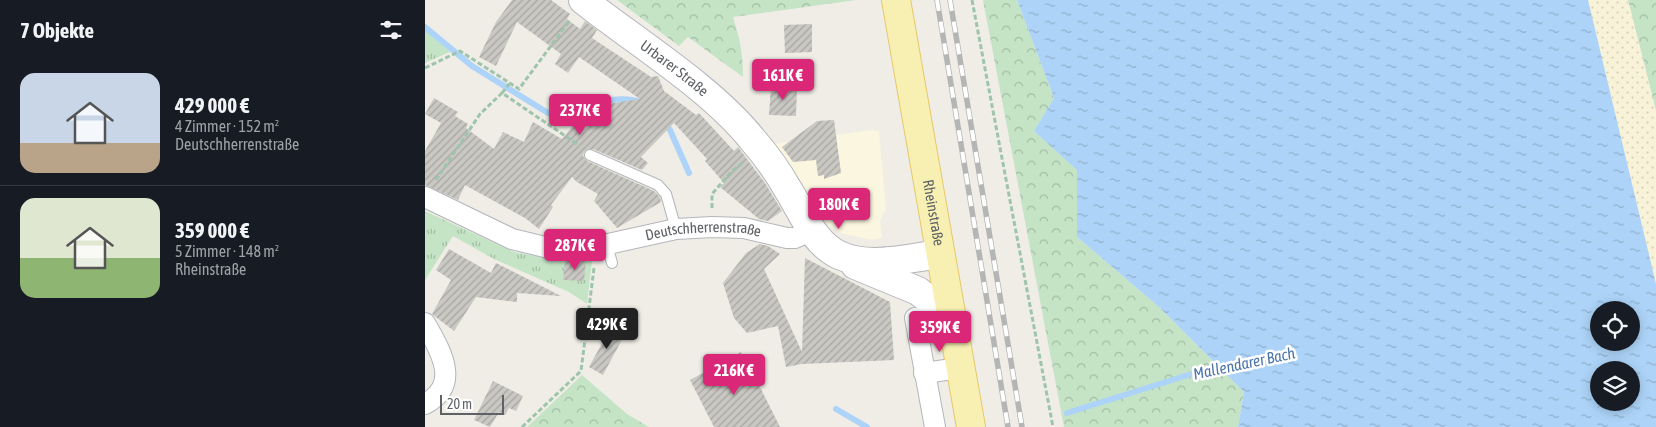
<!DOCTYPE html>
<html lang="de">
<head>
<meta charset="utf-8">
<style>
  body { margin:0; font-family:"Asap Condensed",sans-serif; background:#20242c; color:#f1f3f6; height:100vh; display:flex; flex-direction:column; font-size:19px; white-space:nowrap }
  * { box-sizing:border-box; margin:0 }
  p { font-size:16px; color:#9ea1a6 }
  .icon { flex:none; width:28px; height:28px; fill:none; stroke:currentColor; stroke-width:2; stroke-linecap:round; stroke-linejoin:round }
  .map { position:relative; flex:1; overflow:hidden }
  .drawer { display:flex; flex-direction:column; background:#171b24; width:425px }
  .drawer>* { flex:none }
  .fabs { position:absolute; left:1165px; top:301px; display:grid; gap:10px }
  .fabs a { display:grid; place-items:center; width:50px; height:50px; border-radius:50%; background:#171b24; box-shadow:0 2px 12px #0003; font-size:25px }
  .scale { position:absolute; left:15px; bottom:12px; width:64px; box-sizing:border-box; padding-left:5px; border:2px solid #5e6165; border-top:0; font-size:14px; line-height:18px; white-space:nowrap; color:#5e6165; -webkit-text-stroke:4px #fff; paint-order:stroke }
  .price { position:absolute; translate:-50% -42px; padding:0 11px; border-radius:5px; background:#db2777; color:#fff; font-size:16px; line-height:32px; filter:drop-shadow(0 1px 2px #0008) }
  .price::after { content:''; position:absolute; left:50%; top:30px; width:15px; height:11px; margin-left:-8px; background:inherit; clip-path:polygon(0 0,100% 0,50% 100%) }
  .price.on { background:#222; color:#fff }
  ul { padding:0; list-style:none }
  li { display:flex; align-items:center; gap:15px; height:125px; padding:0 20px }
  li+li { border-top:1px solid #363941 }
  li span { display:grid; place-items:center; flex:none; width:140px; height:100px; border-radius:15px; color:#555 }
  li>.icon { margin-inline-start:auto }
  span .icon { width:60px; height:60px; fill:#fffc; stroke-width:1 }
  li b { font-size:21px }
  h2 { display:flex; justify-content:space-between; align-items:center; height:60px; padding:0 20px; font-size:21px }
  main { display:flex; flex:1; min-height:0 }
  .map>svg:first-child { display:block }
  .commercial { fill:#fbf6df }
  .grass { fill:url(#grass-tufts) }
  .forest { fill:url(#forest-crowns) }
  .sand { fill:url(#sand-dots) }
  .water { fill:url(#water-ripples); fill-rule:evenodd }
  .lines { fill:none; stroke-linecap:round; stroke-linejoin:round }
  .stream { stroke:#add4f8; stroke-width:6 }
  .building { fill:url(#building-hatch) }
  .lane-casing { stroke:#b3b6ba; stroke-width:12 }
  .street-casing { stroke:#b3b6ba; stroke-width:22 }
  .secondary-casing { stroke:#b3b5ba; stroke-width:30 }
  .primary-casing { stroke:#e6c868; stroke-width:30 }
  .path { stroke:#9ec5ab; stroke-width:3; stroke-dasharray:5 2.5; stroke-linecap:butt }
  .lane { stroke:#fff; stroke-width:10 }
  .street { stroke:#fff; stroke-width:20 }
  .secondary { stroke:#fff; stroke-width:28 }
  .primary { stroke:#f8f0b2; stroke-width:28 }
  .rail-casing { stroke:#b4b5b5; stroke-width:5.5 }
  .rail { stroke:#fff; stroke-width:4; stroke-dasharray:11; stroke-linecap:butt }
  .labels { text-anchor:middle; stroke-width:5; stroke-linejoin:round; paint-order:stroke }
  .street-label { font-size:15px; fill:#5e6165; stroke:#fff }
  .water-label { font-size:16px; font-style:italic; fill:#4b75a9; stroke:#fff }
</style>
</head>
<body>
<main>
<section class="drawer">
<h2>7 Objekte<svg class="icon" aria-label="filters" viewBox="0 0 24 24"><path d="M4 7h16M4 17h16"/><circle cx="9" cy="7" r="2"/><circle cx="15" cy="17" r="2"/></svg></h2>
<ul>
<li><span style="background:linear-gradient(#c9d6e8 70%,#b9a48a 0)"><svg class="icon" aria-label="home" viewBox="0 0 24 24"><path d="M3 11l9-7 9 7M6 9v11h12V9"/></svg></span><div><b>429 000 €</b><p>4 Zimmer · 152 m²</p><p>Deutschherrenstraße</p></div></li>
<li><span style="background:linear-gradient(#dfe7d0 60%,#8fb573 0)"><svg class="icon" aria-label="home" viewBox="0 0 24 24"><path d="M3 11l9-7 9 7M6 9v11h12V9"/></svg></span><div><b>359 000 €</b><p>5 Zimmer · 148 m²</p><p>Rheinstraße</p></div></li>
</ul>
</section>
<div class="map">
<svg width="1231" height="427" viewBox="0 0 1231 427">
  <defs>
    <pattern id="grass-tufts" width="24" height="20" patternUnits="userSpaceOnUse" patternTransform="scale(1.25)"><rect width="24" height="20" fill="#c5e4c6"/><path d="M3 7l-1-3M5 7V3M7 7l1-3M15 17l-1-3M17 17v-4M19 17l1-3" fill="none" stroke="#a3bca4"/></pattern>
    <pattern id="forest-crowns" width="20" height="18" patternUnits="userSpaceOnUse" patternTransform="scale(1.25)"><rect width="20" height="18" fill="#c5e4c6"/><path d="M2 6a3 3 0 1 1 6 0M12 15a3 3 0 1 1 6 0" fill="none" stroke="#a3bca4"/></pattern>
    <pattern id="sand-dots" width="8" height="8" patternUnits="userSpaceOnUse" patternTransform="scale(1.25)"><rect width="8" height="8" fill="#f8f2d8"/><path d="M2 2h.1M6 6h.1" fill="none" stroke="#d7d2bc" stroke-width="1.8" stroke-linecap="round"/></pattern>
    <pattern id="water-ripples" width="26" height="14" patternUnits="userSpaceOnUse" patternTransform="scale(1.25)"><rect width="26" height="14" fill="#add4f8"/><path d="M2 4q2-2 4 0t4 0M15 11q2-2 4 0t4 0" fill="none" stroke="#90afcc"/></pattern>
    <pattern id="building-hatch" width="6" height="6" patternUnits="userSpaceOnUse" patternTransform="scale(1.25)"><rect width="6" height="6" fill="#cac8c3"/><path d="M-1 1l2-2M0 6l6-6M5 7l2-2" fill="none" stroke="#a7a6a2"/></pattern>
  </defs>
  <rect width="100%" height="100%" fill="#efede6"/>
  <path class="commercial" d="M 446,130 L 454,131 L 461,209 L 455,221 L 457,238 L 447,240 L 415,233 L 396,220 L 376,182 L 348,144 Z"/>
  <path class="grass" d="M 0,30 L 25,52 L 0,63 Z
    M 0,211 L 89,252 L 128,259 L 167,260 L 162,304 L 144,292 L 69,259 L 28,236 L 0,280 Z"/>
  <path class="forest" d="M 192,0 L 431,0 L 308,17 C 315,40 318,53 318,77 L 263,37 L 254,46 Z
    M 558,0 L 592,0 L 629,98 L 609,131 L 652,169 L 652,237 L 734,307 L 819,392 L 813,427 L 639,427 Z
    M 1203,0 L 1231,0 L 1231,111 Z
    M 157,375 L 202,414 L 224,427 L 102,427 Z"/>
  <path class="sand" d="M 1163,0 L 1203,0 L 1231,111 L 1231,284 Z"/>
  <path class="water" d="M 592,0 L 1163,0 L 1231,284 L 1231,427 L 813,427 L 819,392 L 734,307 L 652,237 L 652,170 L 609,131 L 629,98 ZM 1174,310 L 1206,310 L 1206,342 L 1174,342 ZM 1174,370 L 1206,370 L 1206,402 L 1174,402 Z"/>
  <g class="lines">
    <path class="stream" d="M 0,27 L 47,66 L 123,113 L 130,114 C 158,108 188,93 216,102
      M 240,123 L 245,130 L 264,173
      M 411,409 L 442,427
      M 642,413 L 798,364"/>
  </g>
  <path class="building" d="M 87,0 L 126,0 L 145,14 L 142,19 L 155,29 L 160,21 L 172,30 L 167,38 L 226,77 L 233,76 L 239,91 L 271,115 L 274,113 L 309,151 L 313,147 L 340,183 L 357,211 L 343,221 L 334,219 L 295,187 L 299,183 L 280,161 L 282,159 L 249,123 L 216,157 L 223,163 L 217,170 L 168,149 L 159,152 L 158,156 L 162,161 L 229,191 L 235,197 L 236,202 L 192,228 L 169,201 L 173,194 L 152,182 L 147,177 L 126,205 L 128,207 L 114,229 L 100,218 L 40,185 L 33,200 L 0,185 L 0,151 L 16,123 L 0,114 L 9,98 L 33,112 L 30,116 L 43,124 L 41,128 L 69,149 L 78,132 L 99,142 L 108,122 L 137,139 L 151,122 L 159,129 L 174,114 L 176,105 L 215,99 L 154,57 L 143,73 L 130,64 L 136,54 L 92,22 L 71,66 L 54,57 L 71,22 Z
    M 387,24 L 387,52 L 360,53 L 359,25 Z
    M 346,86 L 372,88 L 371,116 L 344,115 Z
    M 409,120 L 416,173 L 399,179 L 399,175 L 393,176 L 391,160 L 368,162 L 357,147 L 392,121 Z
    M 335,244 L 343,246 L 355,254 L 339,269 L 377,352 L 380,258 L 465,302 L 469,360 L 377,364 L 361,367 L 353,326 L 322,333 L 309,318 L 298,283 L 321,253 Z
    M 24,249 L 66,273 L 71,263 L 136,296 L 92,293 L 92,302 L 51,297 L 29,331 L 7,314 L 26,280 L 11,270 Z
    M 161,260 L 159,281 L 138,280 L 140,261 Z
    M 187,325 L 201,332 L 178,375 L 164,367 Z
    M 316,352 L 333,383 L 355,427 L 289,427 L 265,380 Z
    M 68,381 L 98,396 L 91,411 L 84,408 L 80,415 L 74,412 L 65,427 L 49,420 Z"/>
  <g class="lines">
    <g class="lane-casing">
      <path id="lane" d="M 165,155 L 233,185 L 241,194 L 251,229
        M 182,245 L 187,263"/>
    </g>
    <g class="street-casing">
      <g id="street">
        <path id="s1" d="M 0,197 L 87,239 L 128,249 L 165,248 L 251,229 L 287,227 L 319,228 L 362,238 L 370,238 L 387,230"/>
        <path d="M 490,318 L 510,427"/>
        <path d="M 0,323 C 15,350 37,384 0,404"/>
        <path d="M 499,373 L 535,368"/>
      </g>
    </g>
    <g class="secondary-casing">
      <g id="secondary">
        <path id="s2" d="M 158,0 C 211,42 285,87 327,139 C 340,154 352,170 362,188 C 377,211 388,243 414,255 C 445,269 484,258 515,254"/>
        <path d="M 430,265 L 493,291 L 526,317"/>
      </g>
    </g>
    <g class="primary-casing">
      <g id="primary">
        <path id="s3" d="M 471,0 L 546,427"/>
      </g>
    </g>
    <path class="path" d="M 547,0 L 628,427
      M 0,68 L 35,51 L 94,89 L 145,20
      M 77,93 L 84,84
      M 11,180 L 55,114 L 77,93 L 155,146
      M 287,208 L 287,194 L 307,171 L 316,164
      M 97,427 L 156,371 L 169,268"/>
    <use href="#lane" class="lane"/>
    <use href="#street" class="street"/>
    <use href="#secondary" class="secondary"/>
    <use href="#primary" class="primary"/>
    <g class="rail-casing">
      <path id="rail" d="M 512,0 L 583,427
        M 525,0 L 597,427"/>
    </g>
    <use href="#rail" class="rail"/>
  </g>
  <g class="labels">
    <g class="street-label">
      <text dy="5" stroke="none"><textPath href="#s2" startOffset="114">Urbarer Straße</textPath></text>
      <text dy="5" stroke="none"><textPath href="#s3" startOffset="216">Rheinstraße</textPath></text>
      <text dy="5" stroke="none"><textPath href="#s1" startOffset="291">Deutschherrenstraße</textPath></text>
    </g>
    <g class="water-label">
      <text transform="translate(819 363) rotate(-12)" y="6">Mallendarer Bach</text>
    </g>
  </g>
</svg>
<div class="fabs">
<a><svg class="icon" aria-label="locate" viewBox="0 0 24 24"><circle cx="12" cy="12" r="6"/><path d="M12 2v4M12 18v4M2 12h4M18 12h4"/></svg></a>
<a><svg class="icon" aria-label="layers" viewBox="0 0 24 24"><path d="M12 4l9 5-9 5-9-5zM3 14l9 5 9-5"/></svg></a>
</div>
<div class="scale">20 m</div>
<b class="price" style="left:358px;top:101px">161K €</b>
<b class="price" style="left:155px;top:136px">237K €</b>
<b class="price" style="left:414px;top:230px">180K €</b>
<b class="price" style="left:150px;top:271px">287K €</b>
<b class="price on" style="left:182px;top:350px">429K €</b>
<b class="price" style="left:515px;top:353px">359K €</b>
<b class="price" style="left:309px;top:396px">216K €</b>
</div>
</main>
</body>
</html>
